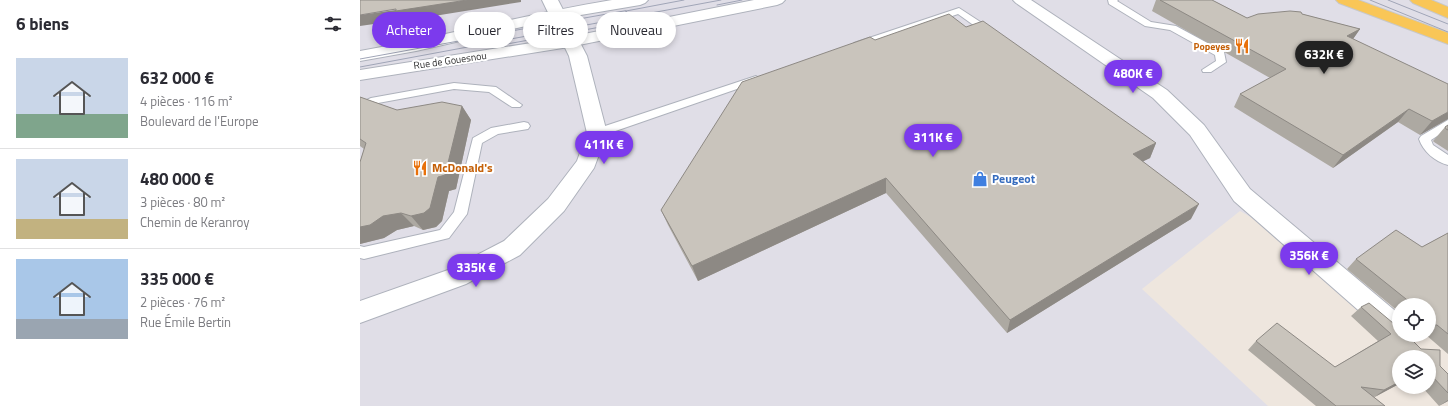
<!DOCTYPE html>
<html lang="fr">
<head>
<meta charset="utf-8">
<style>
  body { margin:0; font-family:"Titillium Web",sans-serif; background:#f7f7f7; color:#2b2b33; height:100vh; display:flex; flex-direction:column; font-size:15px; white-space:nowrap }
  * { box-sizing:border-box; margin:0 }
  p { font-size:13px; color:#7c7c81 }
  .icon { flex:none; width:22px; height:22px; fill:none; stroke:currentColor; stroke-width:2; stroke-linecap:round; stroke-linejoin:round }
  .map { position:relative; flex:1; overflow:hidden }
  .panel { display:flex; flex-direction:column; background:#fff; width:360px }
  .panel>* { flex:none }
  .banner { position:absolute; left:12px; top:12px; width:380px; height:36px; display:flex; gap:8px }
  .tools { position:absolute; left:1032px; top:298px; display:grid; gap:8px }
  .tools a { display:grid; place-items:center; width:44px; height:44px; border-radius:50%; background:#fff; box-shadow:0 2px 6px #0003; font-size:20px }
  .price { position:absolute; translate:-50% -34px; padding:0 9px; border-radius:14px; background:#7c3aed; color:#fff; font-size:13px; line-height:26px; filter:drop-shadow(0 1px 2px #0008) }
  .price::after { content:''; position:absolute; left:50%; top:24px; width:12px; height:9px; margin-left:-6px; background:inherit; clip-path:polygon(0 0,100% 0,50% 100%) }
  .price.on { background:#222; color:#fff }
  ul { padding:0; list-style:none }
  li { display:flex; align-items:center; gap:12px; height:100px; padding:0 16px }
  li+li { border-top:1px solid #e1e1e2 }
  li span { display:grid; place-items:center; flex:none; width:112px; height:80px; border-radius:0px; color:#555 }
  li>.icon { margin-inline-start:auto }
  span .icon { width:48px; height:48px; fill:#fffc; stroke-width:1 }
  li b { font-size:17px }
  h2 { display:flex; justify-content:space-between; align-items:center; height:48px; padding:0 16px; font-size:17px }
  .chip { padding:0 14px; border-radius:18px; background:#fff; box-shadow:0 2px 6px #0003; font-size:14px; line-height:36px }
  .chip.on { background:#7c3aed; color:#fff }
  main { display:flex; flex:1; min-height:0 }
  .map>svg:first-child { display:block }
  .industrial { fill:#e0dee7 }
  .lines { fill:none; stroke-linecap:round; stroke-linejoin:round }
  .service-casing { stroke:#aeb2bc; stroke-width:2 }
  .minor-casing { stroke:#aeb2bc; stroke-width:2 }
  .secondary-casing { stroke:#aeb2bc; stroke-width:2 }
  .primary-casing { stroke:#c8c8c8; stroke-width:2 }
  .service { fill:#fff; fill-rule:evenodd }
  .minor { fill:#fff; fill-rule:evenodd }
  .secondary { fill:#fff; fill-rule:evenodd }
  .primary { fill:#f9c657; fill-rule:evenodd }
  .tram { stroke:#a0a5b7; stroke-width:1 }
  .wall { fill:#ada9a2 }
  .shaded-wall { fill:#8d8984 }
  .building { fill:#c9c4bc; stroke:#8d8984 }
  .labels { text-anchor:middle; stroke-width:4; stroke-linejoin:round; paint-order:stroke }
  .far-food-label { font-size:10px; font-weight:bold; fill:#c56008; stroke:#fff; text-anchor:end }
  .far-street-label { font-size:10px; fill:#2c2c2c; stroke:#fff }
  .food-label { font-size:12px; font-weight:bold; fill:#c56008; stroke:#fff; text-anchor:start }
  .shop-label { font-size:12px; font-weight:bold; fill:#366cbe; stroke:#fff; text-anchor:start }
</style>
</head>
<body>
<main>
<section class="panel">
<h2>6 biens<svg class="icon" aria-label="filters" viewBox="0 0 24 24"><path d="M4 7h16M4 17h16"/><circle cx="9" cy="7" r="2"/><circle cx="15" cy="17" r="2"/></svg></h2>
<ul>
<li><span style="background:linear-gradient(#c9d6e8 70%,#7fa58c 0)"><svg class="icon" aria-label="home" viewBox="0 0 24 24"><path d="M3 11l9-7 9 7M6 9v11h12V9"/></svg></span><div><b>632 000 €</b><p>4 pièces · 116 m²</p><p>Boulevard de l'Europe</p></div></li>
<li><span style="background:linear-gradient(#c9d6e8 75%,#c2b280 0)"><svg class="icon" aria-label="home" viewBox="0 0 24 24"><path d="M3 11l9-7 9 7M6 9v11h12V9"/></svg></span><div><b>480 000 €</b><p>3 pièces · 80 m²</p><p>Chemin de Keranroy</p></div></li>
<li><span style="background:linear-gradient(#a9c7e8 75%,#9aa5b1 0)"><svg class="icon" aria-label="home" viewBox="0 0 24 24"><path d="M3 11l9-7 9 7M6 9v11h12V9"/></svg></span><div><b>335 000 €</b><p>2 pièces · 76 m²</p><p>Rue Émile Bertin</p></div></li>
</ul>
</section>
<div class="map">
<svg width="1088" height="406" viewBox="0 0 1088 406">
  <rect width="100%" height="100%" fill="#eee6de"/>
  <path class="industrial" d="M 0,0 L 1088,0 L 1088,236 L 1058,254 L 1026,240 L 985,270 L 880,211 L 782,289 L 908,406 L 0,406 Z"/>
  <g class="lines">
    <g class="service-casing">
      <path id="service" d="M 748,0 L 758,0 L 757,1 L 791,22 L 816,26 L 864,52 L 866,62 L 851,72 L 843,72 L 842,70 L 856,61 L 855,55 L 810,30 L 785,26 L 749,4 Z
        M 599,8 L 625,25 L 627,27 L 625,29 L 619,29 L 598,14 L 502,47 L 498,48 L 493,45 L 494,43 Z
        M 396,76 L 401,79 L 400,81 L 241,136 L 233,136 L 231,133 L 233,130 Z
        M 94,83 L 136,87 L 162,105 L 160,107 L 152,107 L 129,92 L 94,89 L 18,103 L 0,112 L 0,103 L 11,98 Z
        M 1088,120 L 1088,129 L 1071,140 L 1073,145 L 1088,155 L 1088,165 C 1075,162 1063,151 1059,139 L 1061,136 Z
        M 164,122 L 168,123 L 170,126 L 168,129 L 138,134 L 122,143 L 107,214 L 89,238 L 4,259 L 0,258 L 0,246 L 4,247 L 80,230 L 94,212 L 113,138 L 131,128 Z"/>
    </g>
    <g class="minor-casing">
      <path id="minor" d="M 182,0 L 198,0 L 227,56 L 247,133 L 234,168 L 204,211 L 160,255 L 106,284 L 0,323 L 0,301 L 88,270 L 144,241 L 188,199 L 217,161 L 227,133 L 209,56 Z
        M 653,0 L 671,0 L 807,90 L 844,125 L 890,189 L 1039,314 L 1039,335 L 1050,335 L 1048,338 L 1039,342 L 1030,338 L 874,201 L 830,135 L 793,98 L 656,3 Z"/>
    </g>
    <g class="secondary-casing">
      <path id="secondary" d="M 252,0 L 288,0 L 285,3 L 280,5 L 197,19 L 56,51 L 0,61 L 0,51 C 85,36 168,14 252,0 Z
        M 394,0 L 425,0 L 422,3 L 417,5 L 209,47 L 0,80 L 0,70 L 209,37 Z"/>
    </g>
    <g class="primary-casing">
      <path id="primary" d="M 976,0 L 998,0 L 1088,33 L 1088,44 L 979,3 Z
        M 1050,0 L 1071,0 L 1088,7 L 1088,18 L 1053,3 Z"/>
    </g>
    <use href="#service" class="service"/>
    <use href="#minor" class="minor"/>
    <use href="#secondary" class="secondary"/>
    <use href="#primary" class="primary"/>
    <path class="tram" d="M 1010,0 L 1088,32
      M 1028,0 L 1088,24
      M 357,5 L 382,0
      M 266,11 L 268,22 L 147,44 L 148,32 Z
      M 267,16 L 266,11 L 324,0
      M 0,59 L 148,32 L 147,44
      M 0,67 L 361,0"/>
  </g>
  <path class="wall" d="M 796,0 L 852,0 L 887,18 L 942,14 L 1000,29 L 993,39 L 1088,119 L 1060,135 L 1038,122 L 973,168 L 874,107 L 880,94 L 910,78 L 792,11 Z
    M 606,27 L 796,143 L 790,158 L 783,161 L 831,219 L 647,333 L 526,193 L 338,281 L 308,225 L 301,210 L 515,40 Z
    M 0,97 L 37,110 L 102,106 L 111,120 L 96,189 L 89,191 L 82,221 L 76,227 L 63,230 L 54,226 L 37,230 L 24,238 L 0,244 L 0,162 L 4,149 L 0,146 Z
    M 1088,125 L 1088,151 L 1074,142 L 1073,141 L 1085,127 Z
    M 1088,233 L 1088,354 L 1066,335 L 1069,335 L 1069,305 L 1039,305 L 1039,312 L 987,269 L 996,259 L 1062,247 Z
    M 1001,307 L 1061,349 L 1088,374 L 1088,401 L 1079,406 L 1062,387 L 1069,387 L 1069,357 L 1039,384 L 1014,397 L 1025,406 L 956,406 L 888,350 L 896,341 L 975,367 L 1018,341 L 991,316 Z"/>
  <path class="shaded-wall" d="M 107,0 L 161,0 L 161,2 L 43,21 L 42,20 L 0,26 L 0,15 Z
    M 1000,29 L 991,42 L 987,36 Z
    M 102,106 L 111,120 L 96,189 L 89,191 L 82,221 L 76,227 L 63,230 L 51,216 L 78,177 Z
    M 1049,109 L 1038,122 L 973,168 L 983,155 Z
    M 1088,112 L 1088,119 L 1060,135 L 1072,121 Z
    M 796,143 L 790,158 L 768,169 L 773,154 Z
    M 526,178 L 526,193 L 338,281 L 332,266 Z
    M 839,204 L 831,219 L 647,333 L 650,320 Z
    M 41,213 L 54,226 L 37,230 L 24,238 L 0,244 L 0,227 L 23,216 Z
    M 1039,382 L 1039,384 L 1013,398 L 1024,390 Z
    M 1088,400 L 1088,401 L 1079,406 Z"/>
  <path class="building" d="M 0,0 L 107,0 L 36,11 L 36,9 L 0,15 Z
    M 800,0 L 852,0 L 887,18 L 898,14 L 930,11 L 941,12 L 942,14 L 1000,29 L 987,36 L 1088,84 L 1088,112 L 1072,121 L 1049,109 L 983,155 L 880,94 L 926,69 Z
    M 589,14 L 606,27 L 623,21 L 796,143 L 773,154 L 839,204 L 650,320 L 526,178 L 332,266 L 301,210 L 382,82 L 510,37 L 515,40 Z
    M 0,97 L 37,110 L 82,102 L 102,106 L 85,175 L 78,177 L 70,208 L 64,213 L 51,216 L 41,213 L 23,216 L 10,225 L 0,227 L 0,162 L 6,143 L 0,139 Z
    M 1088,125 L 1088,130 L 1086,129 L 1085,127 Z
    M 1036,230 L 1062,247 L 1088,233 L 1088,334 L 1077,325 L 1069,325 L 1069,305 L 1051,305 L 1051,303 L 996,259 Z
    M 1009,303 L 1039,328 L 1039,335 L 1047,335 L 1061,349 L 1080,350 L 1080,366 L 1088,374 L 1088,393 L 1069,373 L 1069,357 L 1039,357 L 1039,382 L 1024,390 L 1001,387 L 1025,406 L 976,406 L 896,341 L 917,323 L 975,367 L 1031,334 L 1001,307 Z"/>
  <defs>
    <g id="restaurant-bare" transform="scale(1.2)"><path d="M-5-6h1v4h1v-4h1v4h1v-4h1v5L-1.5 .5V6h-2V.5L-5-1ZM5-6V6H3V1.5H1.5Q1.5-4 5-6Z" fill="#e8710a" stroke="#fff" stroke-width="2.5" paint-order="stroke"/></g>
    <g id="shop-bare" transform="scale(1.2)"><path d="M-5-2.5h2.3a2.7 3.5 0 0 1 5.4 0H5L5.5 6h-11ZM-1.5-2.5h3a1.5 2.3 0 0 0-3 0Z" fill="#3f7fe0" stroke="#fff" stroke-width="2.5" paint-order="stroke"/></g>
  </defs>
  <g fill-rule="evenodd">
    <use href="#restaurant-bare" x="882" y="46"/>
    <use href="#restaurant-bare" x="60" y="168"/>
    <use href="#shop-bare" x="620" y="179"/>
  </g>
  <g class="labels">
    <g class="far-food-label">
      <text x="870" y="50">Popeyes</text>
    </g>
    <g class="far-street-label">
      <text transform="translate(90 60) rotate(-8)" y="4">Rue de Gouesnou</text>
    </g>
    <g class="food-label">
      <text x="72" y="172">McDonald's</text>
    </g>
    <g class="shop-label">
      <text x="632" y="183">Peugeot</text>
    </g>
  </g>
</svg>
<div class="tools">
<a><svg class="icon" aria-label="locate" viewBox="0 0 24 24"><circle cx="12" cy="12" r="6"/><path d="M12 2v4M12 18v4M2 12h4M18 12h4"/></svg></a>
<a><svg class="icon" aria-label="layers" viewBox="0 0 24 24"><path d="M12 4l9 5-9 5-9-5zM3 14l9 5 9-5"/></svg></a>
</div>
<b class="price on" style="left:964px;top:75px">632K €</b>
<b class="price" style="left:773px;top:94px">480K €</b>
<b class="price" style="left:573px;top:158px">311K €</b>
<b class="price" style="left:244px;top:165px">411K €</b>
<b class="price" style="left:949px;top:276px">356K €</b>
<b class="price" style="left:116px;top:288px">335K €</b>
<div class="banner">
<a class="chip on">Acheter</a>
<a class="chip">Louer</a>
<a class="chip">Filtres</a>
<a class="chip">Nouveau</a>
</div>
</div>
</main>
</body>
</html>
